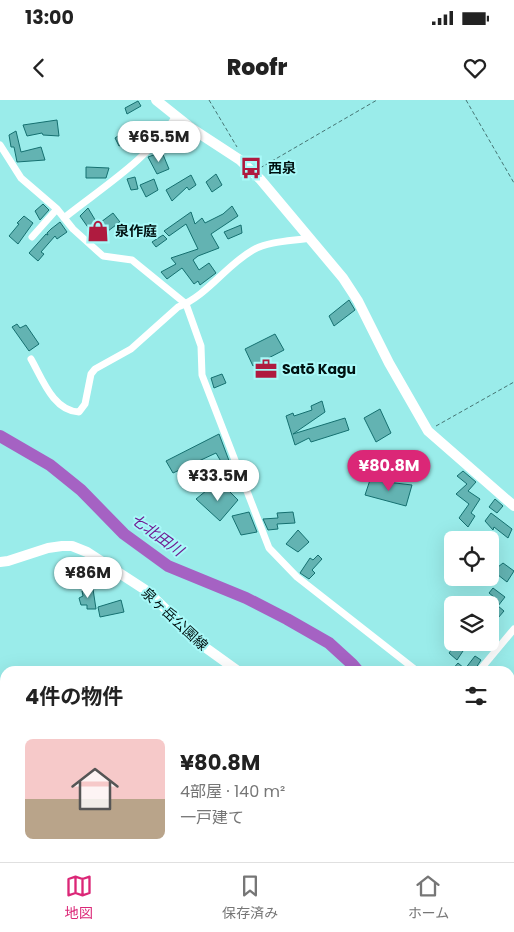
<!DOCTYPE html>
<html lang="ja">
<head>
<meta charset="utf-8">
<style>
  body { margin:0; font-family:Poppins,"Noto Sans JP",sans-serif; background:#f2f2f2; color:#222; height:100vh; display:flex; flex-direction:column; font-size:19px; white-space:nowrap }
  * { box-sizing:border-box; margin:0 }
  p { font-size:16px; color:#767676 }
  .icon { flex:none; width:28px; height:28px; fill:none; stroke:currentColor; stroke-width:2; stroke-linecap:round; stroke-linejoin:round }
  .map { position:relative; flex:1; overflow:hidden }
  .details { position:absolute; left:0px; top:566px; width:515px; height:196px; display:flex; flex-direction:column; background:#fff; border-radius:15px 15px 0 0; box-shadow:0 5px 20px #0002 }
  .details>* { flex:none }
  .tools { position:absolute; left:444px; top:431px; display:grid; gap:10px }
  .tools a { display:grid; place-items:center; width:55px; height:55px; border-radius:8px; background:#fff; box-shadow:0 5px 20px #0002; font-size:25px }
  .price { position:absolute; translate:-50% -42px; padding:0 11px; border-radius:18px; background:#fff; color:#222; font-size:16px; line-height:32px; filter:drop-shadow(0 1px 2px #0008) }
  .price::after { content:''; position:absolute; left:50%; top:30px; width:15px; height:11px; margin-left:-8px; background:inherit; clip-path:polygon(0 0,100% 0,50% 100%) }
  .price.selected { background:#db2777; color:#fff }
  ul { padding:0; list-style:none }
  li { display:flex; align-items:center; gap:15px; height:125px; padding:0 25px }
  li+li { border-top:1px solid #e0e0e0 }
  li span { display:grid; place-items:center; flex:none; width:140px; height:100px; border-radius:8px; color:#555 }
  li>.icon { margin-inline-start:auto }
  span .icon { width:60px; height:60px; fill:#fffc; stroke-width:1 }
  li b { font-size:21px }
  h2 { display:flex; justify-content:space-between; align-items:center; height:60px; padding:0 25px; font-size:21px }
  .status { display:flex; justify-content:space-between; align-items:center; height:35px; padding:0 25px; background:#fff; direction:ltr }
  .status svg { height:14px; fill:currentColor }
  header { display:flex; justify-content:space-between; align-items:center; height:65px; padding:0 25px; background:#fff; font-size:22px; font-weight:800 }
  .tabs { display:flex; justify-content:space-around; align-items:center; height:70px; border-top:1px solid #e0e0e0; background:#fff; font-size:14px; color:#767676 }
  .tabs a { display:grid; justify-items:center; gap:2px }
  .tabs .selected { color:#db2777 }
  .map>svg:first-child { display:block }
  .green { fill:#f9acb2 }
  .lines { fill:none; stroke-linecap:round; stroke-linejoin:round }
  .river { stroke:#a562c3; stroke-width:12 }
  .building { fill:#63b3b2; stroke:#157070 }
  .path { stroke:#467574; stroke-width:1; stroke-dasharray:4 2.5; stroke-linecap:butt }
  .street { stroke:#fff; stroke-width:7 }
  .secondary { stroke:#fff; stroke-width:10 }
  .labels { text-anchor:middle; stroke-width:4; stroke-linejoin:round; paint-order:stroke }
  .poi-label { font-size:14px; font-weight:bold; fill:#011; stroke:#a8f9f8; text-anchor:start }
  .street-label { font-size:14px; fill:#011; stroke:#a8f9f8 }
  .water-label { font-size:15px; font-style:italic; fill:#711a91; stroke:#a8f9f8 }
</style>
</head>
<body>
<div class="status"><b>13:00</b><svg viewBox="0 0 49 12"><path d="M0 12V9h3v3zM5 12V6h3v6zM10 12V3h3v9zM15 12V0h3v12zM26 1h20v11H26zM47 4h2v5h-2z"/></svg></div>
<header><svg class="icon" aria-label="back" viewBox="0 0 24 24"><path d="M15 5l-7 7 7 7"/></svg>Roofr<svg class="icon" aria-label="heart" viewBox="0 0 24 24"><path d="M12 20l-8-8c-3-5 5-10 8-4 3-6 11-1 8 4z"/></svg></header>
<div class="map">
<svg width="514" height="762" viewBox="0 0 514 762">
  <rect width="100%" height="100%" fill="#9aecea"/>
  <path class="green" d="M 514,631 L 514,762 L 492,762 L 490,758 L 510,758 L 510,632 Z
    M 309,758 L 402,758 L 396,762 L 307,762 Z"/>
  <g class="lines">
    <path class="river" d="M 0,336 L 50,365 L 81,390 L 124,434 L 168,466 L 246,498 L 287,519 L 329,543 L 352,564 L 358,571
      M 510,740 L 514,743
      M 345,762 L 349,758"/>
  </g>
  <path class="building" d="M 138,1 L 141,6 L 127,14 L 125,8 Z
    M 57,20 L 59,36 L 43,35 L 42,33 L 27,36 L 23,25 Z
    M 146,22 L 150,33 L 119,46 L 115,38 L 127,30 Z
    M 16,31 L 21,52 L 41,47 L 45,60 L 17,62 L 14,47 L 11,47 L 9,35 Z
    M 162,52 L 169,69 L 157,74 L 148,57 Z
    M 86,67 L 109,68 L 106,78 L 86,78 Z
    M 216,74 L 222,85 L 212,92 L 206,82 Z
    M 191,75 L 196,85 L 189,90 L 187,87 L 172,101 L 166,90 Z
    M 135,77 L 138,89 L 131,90 L 127,79 Z
    M 154,79 L 158,90 L 146,97 L 140,85 Z
    M 43,104 L 49,110 L 40,120 L 35,111 Z
    M 232,106 L 238,116 L 211,134 L 219,148 L 198,156 L 193,160 L 199,170 L 209,163 L 216,173 L 200,185 L 198,181 L 194,184 L 182,168 L 167,179 L 161,172 L 176,164 L 171,158 L 198,149 L 186,124 L 169,136 L 164,131 L 191,112 L 195,124 L 202,118 L 205,123 L 223,114 Z
    M 88,108 L 100,128 L 92,133 L 80,116 Z
    M 113,113 L 120,122 L 104,134 L 101,122 Z
    M 24,116 L 33,123 L 18,144 L 9,136 L 19,124 L 17,123 Z
    M 60,122 L 67,132 L 57,139 L 55,136 L 41,152 L 44,154 L 38,161 L 29,153 L 46,134 L 48,135 L 47,133 L 51,129 Z
    M 241,125 L 242,133 L 228,139 L 224,132 Z
    M 163,135 L 167,139 L 156,147 L 152,142 Z
    M 349,200 L 355,210 L 334,226 L 329,216 Z
    M 17,224 L 20,228 L 26,225 L 39,244 L 29,251 L 12,227 Z
    M 275,234 L 284,250 L 253,266 L 245,249 Z
    M 222,274 L 226,283 L 214,288 L 211,278 Z
    M 322,301 L 325,312 L 293,334 L 345,318 L 349,330 L 311,342 L 309,338 L 295,345 L 286,316 L 293,313 L 294,316 L 312,310 L 311,306 Z
    M 380,309 L 391,333 L 376,342 L 364,318 Z
    M 219,334 L 231,366 L 226,370 L 216,353 L 173,373 L 166,361 Z
    M 463,371 L 476,382 L 468,391 L 480,399 L 471,413 L 475,416 L 468,427 L 459,418 L 469,404 L 456,394 L 467,384 L 457,376 Z
    M 370,380 L 412,385 L 406,406 L 365,395 Z
    M 212,386 L 220,395 L 226,388 L 238,400 L 220,421 L 196,399 Z
    M 495,399 L 503,406 L 497,413 L 489,407 Z
    M 249,412 L 257,432 L 241,435 L 232,416 Z
    M 293,412 L 295,423 L 277,424 L 278,429 L 268,430 L 263,419 L 278,418 L 277,413 Z
    M 491,413 L 512,429 L 508,438 L 494,427 L 493,430 L 485,421 Z
    M 298,430 L 309,442 L 298,452 L 286,444 Z
    M 318,455 L 322,459 L 312,470 L 315,473 L 309,479 L 300,473 L 310,458 L 313,460 Z
    M 503,463 L 514,471 L 507,482 L 493,471 Z
    M 493,488 L 505,497 L 498,506 L 504,511 L 498,518 L 490,511 L 490,501 L 494,497 L 489,493 Z
    M 93,489 L 96,509 L 87,509 L 87,505 L 81,505 L 79,498 L 83,496 L 82,491 Z
    M 121,500 L 124,512 L 100,517 L 98,507 Z
    M 457,542 L 469,542 L 457,560 L 449,553 Z
    M 475,556 L 481,560 L 474,571 L 451,571 L 458,563 L 465,569 Z"/>
  <g class="lines">
    <path class="path" d="M 209,0 L 237,47
      M 466,0 L 514,83
      M 260,68 L 377,0
      M 436,326 L 514,282"/>
    <path class="street" d="M 0,45 L 21,78 L 57,109 L 73,129 L 103,156 L 132,160 L 186,204 L 201,246 L 202,275 L 269,448 L 297,477 L 417,571
      M 64,118 C 103,87 150,58 176,16
      M 32,137 L 57,109
      M 31,259 C 42,278 53,311 79,312 L 85,304 L 91,274 L 95,269 L 131,249 L 178,207 C 208,195 225,166 253,150 C 269,141 292,141 310,138
      M 479,571 L 514,529
      M 510,599 L 514,601"/>
    <path class="secondary" d="M 156,0 L 191,28 L 240,60 L 260,79 L 343,178 L 358,201 L 389,263 L 428,331 L 514,406
      M 0,462 L 8,461 L 48,448 L 62,446 L 72,446 L 87,452 L 147,491 L 206,548 L 238,571
      M 468,758 L 468,762
      M 292,762 L 293,758"/>
  </g>
  <defs>
    <g id="bus-bare" transform="scale(1.725)"><path d="M-5-6H5V4H4V6H2V4H-2V6H-4V4H-5ZM-3.5-4V0h7V-4ZM-3.5 1.2v1.5H-2V1.2ZM2 1.2v1.5H3.5V1.2Z" fill="#af1b3f" stroke="#a8f9f8" stroke-width="2.5" paint-order="stroke"/></g>
    <g id="shop-bare" transform="scale(1.725)"><path d="M-5-2.5h2.3a2.7 3.5 0 0 1 5.4 0H5L5.5 6h-11ZM-1.5-2.5h3a1.5 2.3 0 0 0-3 0Z" fill="#af1b3f" stroke="#a8f9f8" stroke-width="2.5" paint-order="stroke"/></g>
    <g id="office-bare" transform="scale(1.725)"><path d="M-6-3h4V-5.5h4V-3h4V5H-6ZM-1-4.5V-3h2v-1.5ZM-6 0V1H6V0Z" fill="#af1b3f" stroke="#a8f9f8" stroke-width="2.5" paint-order="stroke"/></g>
  </defs>
  <g fill-rule="evenodd">
    <use href="#bus-bare" x="251" y="68"/>
    <use href="#shop-bare" x="98" y="131"/>
    <use href="#office-bare" x="266" y="269"/>
  </g>
  <g class="labels">
    <g class="poi-label">
      <text x="268" y="73">西泉</text>
      <text x="115" y="136">泉作庭</text>
      <text x="282" y="274">Satō Kagu</text>
    </g>
    <g class="street-label">
      <text transform="translate(175 519) rotate(43)" y="5">泉ヶ岳公園線</text>
    </g>
    <g class="water-label">
      <text transform="translate(157 435) rotate(36)" y="5">七北田川</text>
    </g>
  </g>
</svg>
<div class="tools">
<a><svg class="icon" aria-label="locate" viewBox="0 0 24 24"><circle cx="12" cy="12" r="6"/><path d="M12 2v4M12 18v4M2 12h4M18 12h4"/></svg></a>
<a><svg class="icon" aria-label="layers" viewBox="0 0 24 24"><path d="M12 4l9 5-9 5-9-5zM3 14l9 5 9-5"/></svg></a>
</div>
<b class="price" style="left:159px;top:63px">¥65.5M</b>
<b class="price selected" style="left:389px;top:392px">¥80.8M</b>
<b class="price" style="left:218px;top:402px">¥33.5M</b>
<b class="price" style="left:88px;top:499px">¥86M</b>
<section class="details">
<h2>4件の物件<svg class="icon" aria-label="filters" viewBox="0 0 24 24"><path d="M4 7h16M4 17h16"/><circle cx="9" cy="7" r="2"/><circle cx="15" cy="17" r="2"/></svg></h2>
<ul>
<li><span style="background:linear-gradient(#f6c9c9 60%,#b9a48a 0)"><svg class="icon" aria-label="home" viewBox="0 0 24 24"><path d="M3 11l9-7 9 7M6 9v11h12V9"/></svg></span><div><b>¥80.8M</b><p>4部屋 · 140 m²</p><p>一戸建て</p></div></li>
</ul>
</section>
</div>
<nav class="tabs">
<a class="selected"><svg class="icon" aria-label="map" viewBox="0 0 24 24"><path d="M3 6l6-2 6 2 6-2v14l-6 2-6-2-6 2zM9 4v14M15 6v14"/></svg>地図</a>
<a><svg class="icon" aria-label="saved" viewBox="0 0 24 24"><path d="M7 4h10v16l-5-4-5 4z"/></svg>保存済み</a>
<a><svg class="icon" aria-label="home" viewBox="0 0 24 24"><path d="M3 11l9-7 9 7M6 9v11h12V9"/></svg>ホーム</a>
</nav>
</body>
</html>
